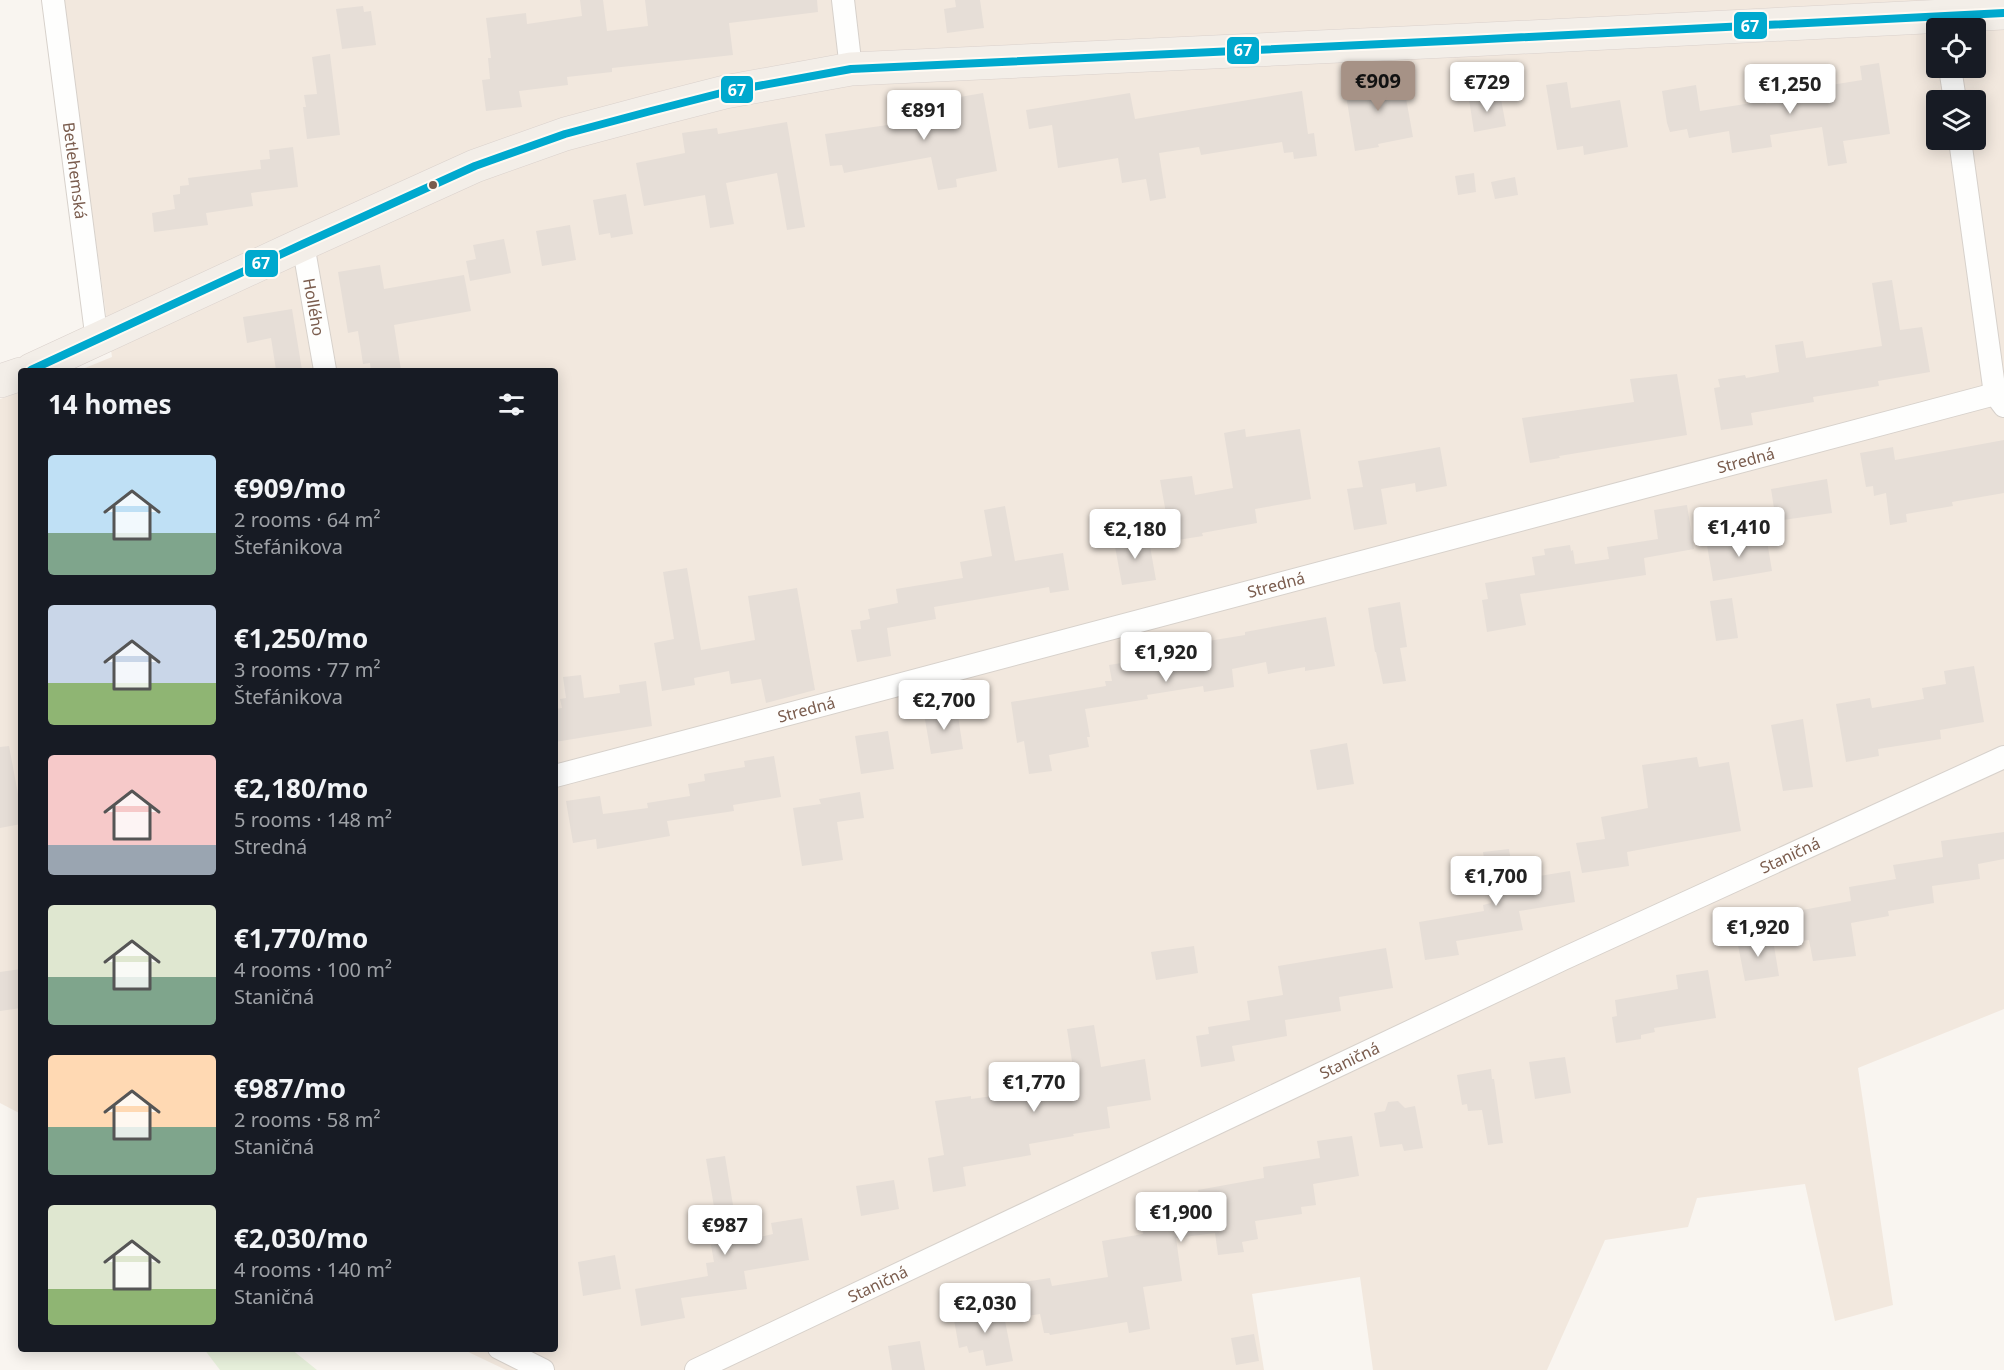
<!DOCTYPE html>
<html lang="en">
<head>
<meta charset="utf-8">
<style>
  body { margin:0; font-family:"Noto Sans",sans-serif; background:#20242c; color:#f1f3f6; height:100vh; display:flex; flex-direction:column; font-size:22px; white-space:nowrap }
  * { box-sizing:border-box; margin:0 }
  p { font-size:20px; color:#9ea1a6 }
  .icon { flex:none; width:33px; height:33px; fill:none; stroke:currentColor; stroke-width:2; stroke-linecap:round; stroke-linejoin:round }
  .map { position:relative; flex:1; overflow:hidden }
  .side { position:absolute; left:18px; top:368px; width:540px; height:984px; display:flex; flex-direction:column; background:#171b24; border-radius:6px; box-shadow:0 3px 15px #0003 }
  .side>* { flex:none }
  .buttons { position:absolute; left:1926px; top:18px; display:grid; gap:12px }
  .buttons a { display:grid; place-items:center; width:60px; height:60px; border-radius:6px; background:#171b24; box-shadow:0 3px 15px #0003; font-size:30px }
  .price { position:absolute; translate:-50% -51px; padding:0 14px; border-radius:6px; background:#fff; color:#222; font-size:20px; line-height:39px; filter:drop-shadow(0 2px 3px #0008) }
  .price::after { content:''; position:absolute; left:50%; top:36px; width:18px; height:14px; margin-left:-9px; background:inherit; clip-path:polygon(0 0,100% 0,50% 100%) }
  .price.active { background:#a69286; color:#111 }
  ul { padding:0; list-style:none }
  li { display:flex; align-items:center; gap:18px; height:150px; padding:0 30px }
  li span { display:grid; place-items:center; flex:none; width:168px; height:120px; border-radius:6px; color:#555 }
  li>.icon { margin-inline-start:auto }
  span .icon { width:72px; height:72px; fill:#fffc; stroke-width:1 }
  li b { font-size:26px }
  h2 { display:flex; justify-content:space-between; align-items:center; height:72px; padding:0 30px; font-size:26px }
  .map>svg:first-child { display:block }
  .residential { fill:#f2e8de; fill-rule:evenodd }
  .green { fill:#e7f0db }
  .building { fill:#e6ded7 }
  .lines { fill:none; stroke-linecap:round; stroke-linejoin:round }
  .minor-casing { stroke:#d7d1cb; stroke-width:24 }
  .primary-casing { stroke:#dad1cc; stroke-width:34 }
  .minor { stroke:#fefefd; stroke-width:22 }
  .primary { stroke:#f3eee8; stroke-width:33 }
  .bus-1-casing { stroke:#fffaf3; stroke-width:12 }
  .bus-1 { stroke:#00a9ce; stroke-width:8 }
  .bus-dot { fill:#7a5c4d; stroke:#fffaf3; stroke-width:2 }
  .labels { text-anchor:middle; stroke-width:4.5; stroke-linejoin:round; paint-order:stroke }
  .street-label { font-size:16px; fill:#7a5c4d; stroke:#fffaf3 }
  .line-badge { stroke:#fffaf3; stroke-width:2 }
  .badge-label { font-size:16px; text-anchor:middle; font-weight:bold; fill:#fff }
</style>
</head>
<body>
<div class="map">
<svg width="2004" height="1370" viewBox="0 0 2004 1370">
  <rect width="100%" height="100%" fill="#f9f5f0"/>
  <path class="residential" d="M 62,0 L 2004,0 L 2004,1009 L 1858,1068 L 1893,1305 L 1835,1321 L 1805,1184 L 1697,1198 L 1688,1227 L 1605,1240 L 1547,1370 L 1373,1370 L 1360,1277 L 1252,1294 L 1264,1370 L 506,1370 L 462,1349 L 555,1348 L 555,370 L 80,370 L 112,357 ZM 1936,28 L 1976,28 L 1976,68 L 1936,68 ZM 1936,100 L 1976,100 L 1976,140 L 1936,140 Z
    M 21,392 L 21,1114 L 0,1103 L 0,399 Z"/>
  <path class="green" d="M 204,1349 L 291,1349 L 317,1370 L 220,1370 Z"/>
  <path class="building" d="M 580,0 L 603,0 L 607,31 L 648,26 L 645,0 L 817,0 L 818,12 L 729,23 L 733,55 L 612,68 L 612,72 L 567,77 L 568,85 L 519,91 L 522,107 L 486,111 L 482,80 L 490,79 L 488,58 L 491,58 L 486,18 L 526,13 L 527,24 L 582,16 Z
    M 955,0 L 980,0 L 984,28 L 947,33 L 944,9 L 956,7 Z
    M 363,6 L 364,12 L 371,11 L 376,45 L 342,49 L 336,9 Z
    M 330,54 L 340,135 L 307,139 L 303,107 L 306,107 L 304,95 L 317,94 L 312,57 Z
    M 1879,63 L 1890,134 L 1843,141 L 1847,163 L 1828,166 L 1822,127 L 1770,135 L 1772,147 L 1732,153 L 1729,131 L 1689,138 L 1687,129 L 1670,132 L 1667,123 L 1662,91 L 1696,85 L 1700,111 L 1765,101 L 1766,104 L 1802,100 L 1800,90 L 1862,80 L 1860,66 Z
    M 1402,76 L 1413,137 L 1378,144 L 1379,147 L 1355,151 L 1344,83 Z
    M 1567,82 L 1571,108 L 1620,100 L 1628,147 L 1584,155 L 1583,146 L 1557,150 L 1546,85 Z
    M 1302,91 L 1308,134 L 1314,133 L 1317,156 L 1294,159 L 1293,152 L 1284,153 L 1282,142 L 1201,155 L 1199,147 L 1159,153 L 1166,198 L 1150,201 L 1146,179 L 1122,183 L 1118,158 L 1058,168 L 1052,125 L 1029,129 L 1026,110 L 1130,93 L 1135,119 Z
    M 983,93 L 997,171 L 956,179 L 957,187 L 938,190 L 931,157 L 844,173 L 842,165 L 830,166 L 825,134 L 922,120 L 919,99 L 941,96 L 942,100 Z
    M 1500,94 L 1506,126 L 1474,132 L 1469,99 Z
    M 787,122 L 805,227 L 787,230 L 777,173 L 726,183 L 734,224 L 710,228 L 705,195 L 644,206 L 636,163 L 685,153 L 682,133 L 717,128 L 718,134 Z
    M 293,147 L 298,187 L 251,193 L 253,206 L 206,213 L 208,225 L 154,232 L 152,213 L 175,209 L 173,195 L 180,194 L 180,186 L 189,185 L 188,178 L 261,169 L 260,160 L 270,159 L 269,150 Z
    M 1474,173 L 1476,192 L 1458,195 L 1455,176 Z
    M 1515,177 L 1518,195 L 1495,199 L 1491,182 Z
    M 626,194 L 633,234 L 611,238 L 610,233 L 599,235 L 593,200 Z
    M 570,225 L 576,260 L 542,266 L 536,231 Z
    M 504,239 L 511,273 L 470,281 L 466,261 L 476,259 L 473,245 Z
    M 380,265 L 384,289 L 464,275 L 471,311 L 394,325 L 401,370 L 371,370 L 370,363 L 363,364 L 358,331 L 348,333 L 338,272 Z
    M 1892,280 L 1900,330 L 1922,327 L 1930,372 L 1878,381 L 1879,386 L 1813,397 L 1814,402 L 1751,413 L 1753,425 L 1721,430 L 1714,388 L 1720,387 L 1718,379 L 1745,375 L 1746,378 L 1779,372 L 1775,345 L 1803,341 L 1806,358 L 1882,346 L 1872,283 Z
    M 292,309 L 302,370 L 276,370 L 271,338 L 247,343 L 243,317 Z
    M 1677,374 L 1687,435 L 1559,456 L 1560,458 L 1530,463 L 1522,418 L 1634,402 L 1630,379 Z
    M 1245,429 L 1246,437 L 1300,429 L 1311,499 L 1255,509 L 1257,523 L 1202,533 L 1203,536 L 1171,541 L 1160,480 L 1192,476 L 1195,495 L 1233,488 L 1224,433 Z
    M 2004,440 L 2004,493 L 1952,502 L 1953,506 L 1906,514 L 1907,522 L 1890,525 L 1886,493 L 1874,496 L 1873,486 L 1866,487 L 1860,453 L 1893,447 L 1895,460 Z
    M 1440,447 L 1447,486 L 1416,492 L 1415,483 L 1381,489 L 1387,524 L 1354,530 L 1347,489 L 1363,487 L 1358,461 Z
    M 1827,479 L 1832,513 L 1776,521 L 1771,489 Z
    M 1687,505 L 1694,549 L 1644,558 L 1646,575 L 1520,594 L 1526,625 L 1487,632 L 1482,600 L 1488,599 L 1485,583 L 1535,575 L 1532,557 L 1545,555 L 1544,549 L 1570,545 L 1571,551 L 1573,550 L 1575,564 L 1609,559 L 1607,547 L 1658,539 L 1654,510 Z
    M 1005,506 L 1015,561 L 1063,553 L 1069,590 L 1050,593 L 1049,587 L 934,607 L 936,619 L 887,628 L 891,656 L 857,662 L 851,630 L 861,629 L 860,621 L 870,619 L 868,609 L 898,603 L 896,589 L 963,578 L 960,562 L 992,556 L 984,510 Z
    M 1148,535 L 1156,580 L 1122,585 L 1114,541 Z
    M 1766,535 L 1772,571 L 1713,581 L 1707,545 Z
    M 687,568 L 701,650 L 755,640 L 748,596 L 797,588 L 815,690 L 766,703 L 761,679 L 731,684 L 729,671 L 694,678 L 695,685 L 662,691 L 654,643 L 674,639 L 663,572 Z
    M 1732,598 L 1738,638 L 1716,641 L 1710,601 Z
    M 1400,602 L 1407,647 L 1400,648 L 1406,681 L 1383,684 L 1376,652 L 1375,652 L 1368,608 Z
    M 1326,617 L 1335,666 L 1305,671 L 1305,667 L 1268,674 L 1266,662 L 1232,669 L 1234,687 L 1204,692 L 1203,686 L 1147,695 L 1148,699 L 1085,709 L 1090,737 L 1087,737 L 1089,747 L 1049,755 L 1052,771 L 1029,774 L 1024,741 L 1017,743 L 1011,702 L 1106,686 L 1105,681 L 1112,681 L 1109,665 L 1158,657 L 1157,653 L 1197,646 L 1196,643 L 1245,635 L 1245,632 Z
    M 1974,666 L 1984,722 L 1940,730 L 1941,739 L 1878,749 L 1879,756 L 1846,762 L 1836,704 L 1870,698 L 1872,708 L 1924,699 L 1922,688 L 1946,684 L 1944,671 Z
    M 581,675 L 584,698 L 620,693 L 619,685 L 646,681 L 652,726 L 555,742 L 555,709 L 562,708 L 560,699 L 566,698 L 563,677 Z
    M 957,709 L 963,749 L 931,754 L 924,714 Z
    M 1803,719 L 1813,787 L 1783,791 L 1771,725 Z
    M 888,731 L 894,769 L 861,774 L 855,736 Z
    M 1347,743 L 1354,784 L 1317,790 L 1310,750 Z
    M 9,746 L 21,810 L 21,824 L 0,828 L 0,747 Z
    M 774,756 L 781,797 L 733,805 L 734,811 L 667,821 L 670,836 L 597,849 L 596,839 L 573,843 L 566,801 L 600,796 L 603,814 L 648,808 L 647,803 L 690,796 L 688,784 L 705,781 L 704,774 L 745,767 L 744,761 Z
    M 1697,757 L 1699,767 L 1729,762 L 1741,831 L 1627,852 L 1629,866 L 1582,873 L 1576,843 L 1605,839 L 1601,817 L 1648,808 L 1642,765 Z
    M 860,792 L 864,818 L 837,822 L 843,860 L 802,866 L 793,808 L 821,804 L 819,799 Z
    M 2004,832 L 2004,859 L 1978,864 L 1980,879 L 1932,886 L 1934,903 L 1888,911 L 1889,916 L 1851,923 L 1856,956 L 1813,961 L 1809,940 L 1801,941 L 1797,911 L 1851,901 L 1849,887 L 1896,879 L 1893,865 L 1943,857 L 1941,841 Z
    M 1509,849 L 1514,880 L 1570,871 L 1575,902 L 1519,911 L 1523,930 L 1456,941 L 1459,955 L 1425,960 L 1419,922 L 1484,911 L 1483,905 L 1491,903 L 1483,852 Z
    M 1772,934 L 1779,976 L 1745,981 L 1737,940 Z
    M 1194,946 L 1198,973 L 1156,980 L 1151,952 Z
    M 1386,948 L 1393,988 L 1339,997 L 1341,1011 L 1285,1020 L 1287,1036 L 1232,1046 L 1235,1061 L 1201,1067 L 1196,1036 L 1209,1034 L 1208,1027 L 1250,1020 L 1247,1001 L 1283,995 L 1278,966 Z
    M 21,969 L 21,1008 L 0,1011 L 0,972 Z
    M 1708,970 L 1716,1018 L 1654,1028 L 1655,1032 L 1641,1035 L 1641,1039 L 1616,1043 L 1612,1017 L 1617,1016 L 1615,1000 L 1678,989 L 1676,975 Z
    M 1094,1025 L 1101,1067 L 1145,1059 L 1151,1100 L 1107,1107 L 1110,1128 L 1073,1134 L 1074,1136 L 1029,1144 L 1031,1155 L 963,1167 L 966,1186 L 933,1192 L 928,1158 L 944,1155 L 935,1101 L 971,1096 L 971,1099 L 1021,1092 L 1022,1098 L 1076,1087 L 1067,1029 Z
    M 1565,1057 L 1571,1093 L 1535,1099 L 1529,1062 Z
    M 1491,1069 L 1492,1079 L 1494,1079 L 1503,1143 L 1488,1145 L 1482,1110 L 1468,1111 L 1467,1104 L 1462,1105 L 1457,1075 Z
    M 1398,1101 L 1405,1108 L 1415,1106 L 1423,1148 L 1404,1151 L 1402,1144 L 1380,1147 L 1374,1113 L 1385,1111 L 1388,1102 Z
    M 1352,1136 L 1359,1176 L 1313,1184 L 1316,1205 L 1301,1207 L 1302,1214 L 1255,1221 L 1258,1239 L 1242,1242 L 1244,1252 L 1218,1255 L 1215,1233 L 1176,1238 L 1182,1281 L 1143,1287 L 1150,1329 L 1129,1333 L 1127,1322 L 1050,1335 L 1049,1333 L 1044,1333 L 1040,1314 L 1014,1318 L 1011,1300 L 1019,1298 L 1017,1283 L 1050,1278 L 1052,1286 L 1108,1277 L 1102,1241 L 1143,1234 L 1139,1209 L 1200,1199 L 1198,1190 L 1264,1178 L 1263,1167 L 1320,1158 L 1317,1141 Z
    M 725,1156 L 739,1242 L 773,1234 L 771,1223 L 802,1218 L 809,1260 L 744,1271 L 747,1289 L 681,1298 L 685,1318 L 641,1326 L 635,1289 L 708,1276 L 706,1263 L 714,1262 L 711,1245 L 720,1243 L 706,1159 Z
    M 894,1180 L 899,1209 L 861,1216 L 856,1186 Z
    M 615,1255 L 621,1289 L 583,1296 L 578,1262 Z
    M 1002,1306 L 1013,1361 L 986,1366 L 983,1350 L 969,1353 L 967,1346 L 959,1348 L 953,1314 Z
    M 1254,1334 L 1259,1361 L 1236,1365 L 1231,1338 Z
    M 920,1341 L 925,1370 L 892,1370 L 888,1346 Z"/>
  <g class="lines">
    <g class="minor-casing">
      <g id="minor">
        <path id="s1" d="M 53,0 L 97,341"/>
        <path d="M 843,0 L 851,69"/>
        <path d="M 1950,68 L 1955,100"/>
        <path d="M 1960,140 L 1995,394 L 2004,406"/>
        <path id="s2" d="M 303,244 L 325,370"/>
        <path id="s3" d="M 555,776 L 1995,394"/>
        <path d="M 499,1348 L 543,1370"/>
        <path id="s4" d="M 696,1370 L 1563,959 L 2004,757"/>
      </g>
    </g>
    <g class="primary-casing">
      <path id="primary" d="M 31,370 L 303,244 L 475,166 L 565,134 L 651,111 L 725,92 L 851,69 L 1468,40 L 2004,13
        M 0,381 L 21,374"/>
    </g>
    <use href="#minor" class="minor"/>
    <use href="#primary" class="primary"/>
    <g class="bus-1-casing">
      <path id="bus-1" d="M 31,370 L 303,244 L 475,166 L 565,134 L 651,111 L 725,92 L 851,69 L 1468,40 L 2004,13"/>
    </g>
    <use href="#bus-1" class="bus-1"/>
  </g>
  <circle class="bus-dot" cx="433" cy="185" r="5"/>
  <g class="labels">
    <g class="street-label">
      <text dy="6" stroke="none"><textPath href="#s1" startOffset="172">Betlehemská</textPath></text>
      <text dy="6" stroke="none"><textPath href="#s2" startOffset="64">Hollého</textPath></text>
      <text dy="6" stroke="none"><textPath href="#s3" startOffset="1232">Stredná</textPath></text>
      <text dy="6" stroke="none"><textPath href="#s3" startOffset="746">Stredná</textPath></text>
      <text dy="6" stroke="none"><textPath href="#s3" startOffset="260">Stredná</textPath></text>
      <text dy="6" stroke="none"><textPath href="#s4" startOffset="1209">Staničná</textPath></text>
      <text dy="6" stroke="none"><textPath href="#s4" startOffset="723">Staničná</textPath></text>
      <text dy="6" stroke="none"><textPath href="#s4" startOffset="201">Staničná</textPath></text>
    </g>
  </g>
  <g class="line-badge">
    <rect x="1733" y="11" width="35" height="29" rx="6" fill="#00a9ce"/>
    <rect x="1226" y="36" width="34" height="29" rx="6" fill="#00a9ce"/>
    <rect x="720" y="75" width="34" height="29" rx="6" fill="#00a9ce"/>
    <rect x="244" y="249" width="35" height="29" rx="6" fill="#00a9ce"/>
  </g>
  <g class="badge-label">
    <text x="1750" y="32">67</text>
    <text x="1243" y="56">67</text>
    <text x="737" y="96">67</text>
    <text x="261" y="269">67</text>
  </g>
</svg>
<div class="buttons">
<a><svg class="icon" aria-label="locate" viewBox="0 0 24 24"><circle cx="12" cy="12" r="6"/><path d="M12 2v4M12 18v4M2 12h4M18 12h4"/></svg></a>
<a><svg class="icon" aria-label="layers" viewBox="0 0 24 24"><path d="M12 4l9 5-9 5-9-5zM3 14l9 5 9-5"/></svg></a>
</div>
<b class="price active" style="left:1378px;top:112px">€909</b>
<b class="price" style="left:1487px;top:113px">€729</b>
<b class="price" style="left:1790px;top:115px">€1,250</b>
<b class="price" style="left:924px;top:141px">€891</b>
<b class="price" style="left:1739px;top:558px">€1,410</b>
<b class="price" style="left:1135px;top:560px">€2,180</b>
<b class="price" style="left:1166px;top:683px">€1,920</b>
<b class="price" style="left:944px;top:731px">€2,700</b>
<b class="price" style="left:1496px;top:907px">€1,700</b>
<b class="price" style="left:1758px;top:958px">€1,920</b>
<b class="price" style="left:1034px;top:1113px">€1,770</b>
<b class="price" style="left:1181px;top:1243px">€1,900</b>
<b class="price" style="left:725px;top:1256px">€987</b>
<b class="price" style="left:985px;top:1334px">€2,030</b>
<section class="side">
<h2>14 homes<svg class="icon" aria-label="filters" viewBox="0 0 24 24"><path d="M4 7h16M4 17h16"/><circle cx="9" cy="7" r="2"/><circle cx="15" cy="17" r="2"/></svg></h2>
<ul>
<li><span style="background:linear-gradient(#bfe0f5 65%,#7fa58c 0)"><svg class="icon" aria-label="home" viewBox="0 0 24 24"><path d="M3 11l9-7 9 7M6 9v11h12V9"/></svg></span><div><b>€909/mo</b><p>2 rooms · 64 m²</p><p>Štefánikova</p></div></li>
<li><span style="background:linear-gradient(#c9d6e8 65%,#8fb573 0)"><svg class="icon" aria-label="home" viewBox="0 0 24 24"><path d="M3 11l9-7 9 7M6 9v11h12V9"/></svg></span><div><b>€1,250/mo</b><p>3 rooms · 77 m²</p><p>Štefánikova</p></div></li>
<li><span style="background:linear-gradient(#f6c9c9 75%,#9aa5b1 0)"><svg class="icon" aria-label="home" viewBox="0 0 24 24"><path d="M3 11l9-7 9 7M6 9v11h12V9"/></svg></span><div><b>€2,180/mo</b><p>5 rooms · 148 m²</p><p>Stredná</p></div></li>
<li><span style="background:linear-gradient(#dfe7d0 60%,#7fa58c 0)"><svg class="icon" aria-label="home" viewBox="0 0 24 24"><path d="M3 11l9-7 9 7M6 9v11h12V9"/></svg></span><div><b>€1,770/mo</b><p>4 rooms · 100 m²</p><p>Staničná</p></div></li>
<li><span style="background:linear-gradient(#ffd9b3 60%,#7fa58c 0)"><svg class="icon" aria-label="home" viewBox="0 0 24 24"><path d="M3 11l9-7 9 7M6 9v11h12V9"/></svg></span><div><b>€987/mo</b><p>2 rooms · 58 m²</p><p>Staničná</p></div></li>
<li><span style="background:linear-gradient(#dfe7d0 70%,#8fb573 0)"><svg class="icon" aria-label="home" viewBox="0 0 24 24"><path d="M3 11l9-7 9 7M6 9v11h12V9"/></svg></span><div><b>€2,030/mo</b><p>4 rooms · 140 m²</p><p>Staničná</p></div></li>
</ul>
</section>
</div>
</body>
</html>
